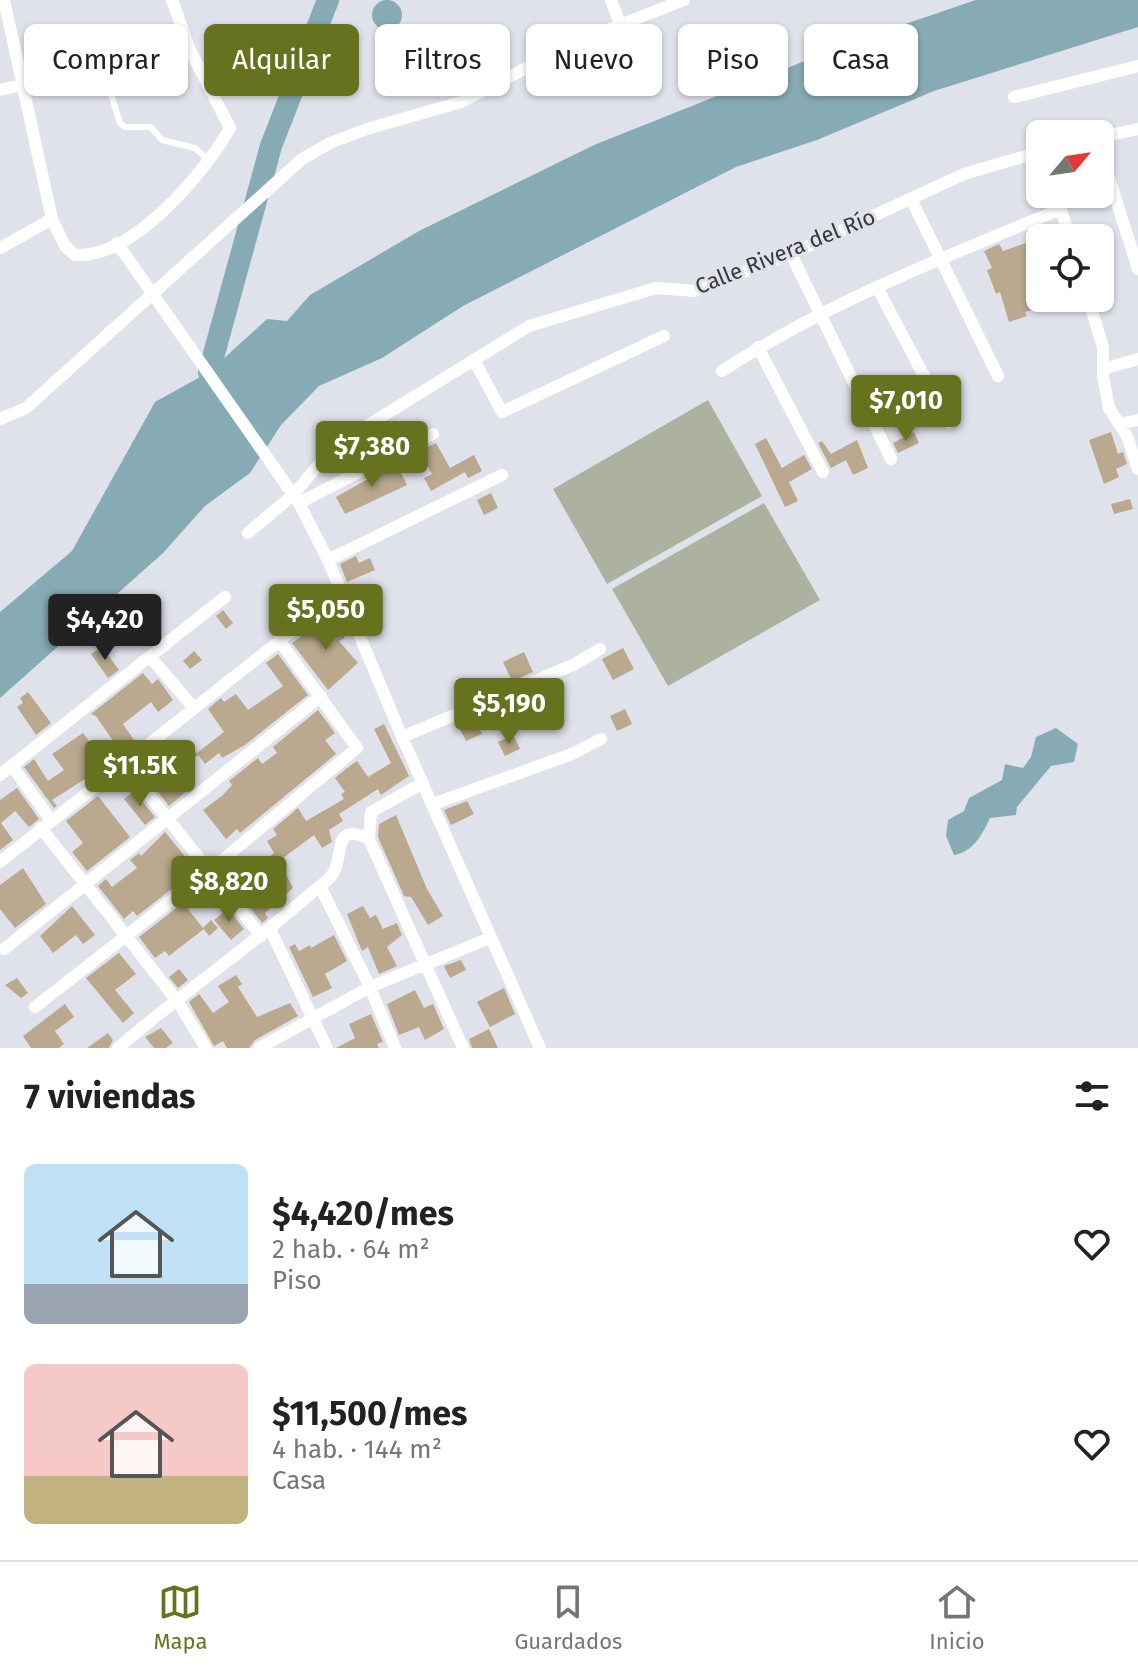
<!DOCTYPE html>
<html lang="es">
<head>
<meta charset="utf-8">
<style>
  body { margin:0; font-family:"Fira Sans",sans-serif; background:#f6f6f6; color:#222; height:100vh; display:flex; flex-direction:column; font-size:30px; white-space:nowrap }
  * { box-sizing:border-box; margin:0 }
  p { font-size:26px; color:#767676 }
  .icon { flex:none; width:44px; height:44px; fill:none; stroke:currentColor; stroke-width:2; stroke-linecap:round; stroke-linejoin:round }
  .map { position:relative; height:1048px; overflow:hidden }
  .drawer { display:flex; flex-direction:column; background:#fff; flex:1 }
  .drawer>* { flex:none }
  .top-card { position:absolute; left:24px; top:24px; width:1090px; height:72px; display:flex; gap:16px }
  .needle { width:52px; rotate:61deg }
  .tools { position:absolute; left:1026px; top:120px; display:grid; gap:16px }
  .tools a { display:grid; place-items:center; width:88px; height:88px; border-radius:12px; background:#fff; box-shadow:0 2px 6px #0004; font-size:40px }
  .price { position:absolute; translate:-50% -68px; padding:0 18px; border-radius:8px; background:#66721d; color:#fff; font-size:26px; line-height:52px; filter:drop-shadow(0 2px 4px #0008) }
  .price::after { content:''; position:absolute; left:50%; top:48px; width:24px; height:18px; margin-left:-12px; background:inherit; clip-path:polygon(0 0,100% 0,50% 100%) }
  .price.active { background:#222; color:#fff }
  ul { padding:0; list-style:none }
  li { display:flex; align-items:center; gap:24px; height:200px; padding:0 24px }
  li span { display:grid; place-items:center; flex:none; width:224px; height:160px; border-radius:12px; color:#555 }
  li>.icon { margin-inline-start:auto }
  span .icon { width:96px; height:96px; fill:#fffc; stroke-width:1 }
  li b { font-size:34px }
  h2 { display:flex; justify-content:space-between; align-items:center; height:96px; padding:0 24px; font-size:34px }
  .chip { padding:0 28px; border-radius:12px; background:#fff; box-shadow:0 2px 6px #0004; font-size:28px; line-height:72px }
  .chip.active { background:#66721d; color:#fff }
  .tabs { display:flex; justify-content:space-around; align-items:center; height:112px; border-top:2px solid #e0e0e0; background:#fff; font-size:22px; color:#767676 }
  .tabs a { display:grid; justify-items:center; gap:4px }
  .tabs .active { color:#66721d }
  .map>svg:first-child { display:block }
  .green { fill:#acb29f }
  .water { fill:#87abb5 }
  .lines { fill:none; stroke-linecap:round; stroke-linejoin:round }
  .river { stroke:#87abb5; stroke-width:22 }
  .building { fill:#baa98e }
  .service { stroke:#fff; stroke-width:6 }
  .minor { stroke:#fff; stroke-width:12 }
  .labels { text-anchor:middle; stroke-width:6; stroke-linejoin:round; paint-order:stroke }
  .street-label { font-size:22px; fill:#37383b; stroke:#dfe2ea }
</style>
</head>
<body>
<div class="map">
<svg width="1138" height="1048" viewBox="0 0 1138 1048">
  <rect width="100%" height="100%" fill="#dfe2ea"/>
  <path class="green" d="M 708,400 L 762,496 L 607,584 L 553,489 Z
    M 764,503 L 820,600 L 668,686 L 612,589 Z"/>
  <path class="water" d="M 976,0 L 1138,0 L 1138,27 L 934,91 L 817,140 L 736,167 L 463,306 L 382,358 L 319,386 L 281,425 L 250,473 L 205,506 L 163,553 L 0,698 L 0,612 L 72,551 L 155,402 L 209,372 L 267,319 L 287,321 L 310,295 L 419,231 L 594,145 L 852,42 Z
    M372 15a15 15 0 1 1 30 0a15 15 0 1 1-30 0Z
    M391 42a12 12 0 1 1 24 0a12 12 0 1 1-24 0Z
    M 1056,728 L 1078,744 L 1074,762 L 1051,766 L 1017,807 L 1016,815 L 990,818 C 982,835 973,852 954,855 L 946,836 L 948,820 L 964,811 L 969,798 L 1002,780 L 1005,764 L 1023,768 L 1031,757 L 1036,737 Z"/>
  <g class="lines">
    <path class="river" d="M 209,372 L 271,146 L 328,0"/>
  </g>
  <path class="building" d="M 95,72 L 98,88 L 80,91 L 77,76 Z
    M 1026,243 L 1040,281 L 1040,298 L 1061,300 L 1025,312 L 1027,316 L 1009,322 L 1000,292 L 996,294 L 987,270 L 992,268 L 984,251 L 999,244 L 1003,251 Z
    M 914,432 L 919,443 L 898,453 L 893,443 Z
    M 1111,432 L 1118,454 L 1123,452 L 1127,464 L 1116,469 L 1119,477 L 1104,484 L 1089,440 Z
    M 766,438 L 782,468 L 804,455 L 812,469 L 789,482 L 798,501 L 785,507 L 755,444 Z
    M 857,440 L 868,468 L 853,475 L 846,460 L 831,468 L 818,443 L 822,441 L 831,454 Z
    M 436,443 L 450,468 L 474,455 L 482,471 L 468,478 L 465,472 L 431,491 L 424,478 L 432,474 L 419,451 Z
    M 396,463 L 407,485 L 345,514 L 336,497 Z
    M 491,493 L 498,508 L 484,515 L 477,500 Z
    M 1130,499 L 1133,509 L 1114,514 L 1111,504 Z
    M 356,556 L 359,563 L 370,558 L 375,570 L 347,582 L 340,564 Z
    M 223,610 L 233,623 L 226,629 L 216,616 Z
    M 334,613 L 345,638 L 339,641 L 358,663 L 328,690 L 292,643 Z
    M 102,647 L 119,670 L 108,678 L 91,654 Z
    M 623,648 L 634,669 L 613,680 L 602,659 Z
    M 194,651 L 202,660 L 190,669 L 183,661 Z
    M 524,652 L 533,672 L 512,681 L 503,662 Z
    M 278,654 L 308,695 L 245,745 L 222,758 L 219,753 L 205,764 L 197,753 L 224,732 L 208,709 L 221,698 L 224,702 L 236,694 L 248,710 L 283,686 L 266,663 Z
    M 143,673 L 152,684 L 158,679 L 173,700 L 158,712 L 151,702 L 123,724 L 136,743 L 122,754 L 96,716 L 91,714 Z
    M 28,692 L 51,723 L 36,735 L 17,707 L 23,703 L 20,698 Z
    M 625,709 L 632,724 L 617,731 L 610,716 Z
    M 318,710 L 335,733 L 325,740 L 336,754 L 240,833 L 237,829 L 226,839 L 203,810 L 223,795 L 232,785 L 229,781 L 258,758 L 262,764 L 277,753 L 273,747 Z
    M 475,719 L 482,734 L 466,741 L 459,727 Z
    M 384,724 L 409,776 L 381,795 L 378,789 L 339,814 L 343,821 L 329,830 L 332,842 L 322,848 L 314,835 L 279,861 L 293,888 L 265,913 L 268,918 L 262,923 L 227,878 L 234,872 L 241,881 L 274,853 L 267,841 L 277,835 L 273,829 L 298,808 L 306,821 L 344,799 L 341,794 L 345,792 L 335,778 L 347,768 L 357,761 L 368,777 L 391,763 L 374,729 Z
    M 83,733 L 107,765 L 52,800 L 57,806 L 54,808 L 24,767 L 34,759 L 48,781 L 64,770 L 52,754 Z
    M 513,735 L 520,749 L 505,756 L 498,742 Z
    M 188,742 L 198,755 L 185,764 L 175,751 Z
    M 177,775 L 189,789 L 169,806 L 158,792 Z
    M 17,788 L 39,819 L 29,827 L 15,811 L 1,823 L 13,840 L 0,850 L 0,800 Z
    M 134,791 L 155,817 L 145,825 L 124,799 Z
    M 98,796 L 130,837 L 87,871 L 72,852 L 83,843 L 66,821 Z
    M 467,801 L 474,814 L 451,825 L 444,810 Z
    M 396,815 L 427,889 L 443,916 L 428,925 L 411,897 L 404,896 L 378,837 L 379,824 Z
    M 165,832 L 196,870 L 137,916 L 133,911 L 124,919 L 98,886 L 106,879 L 112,887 L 137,868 L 130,860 L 139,853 L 141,856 Z
    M 23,868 L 46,904 L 15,928 L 0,909 L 0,885 Z
    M 188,899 L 193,906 L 188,909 L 203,928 L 211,920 L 218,928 L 209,936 L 204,929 L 169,956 L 165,951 L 155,958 L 139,937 Z
    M 72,906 L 95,935 L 83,944 L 76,935 L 53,953 L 40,936 Z
    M 363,906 L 370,918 L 376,915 L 383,929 L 397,923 L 402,935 L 387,947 L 397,966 L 379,974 L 368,947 L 362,951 L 347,914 Z
    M 228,909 L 244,929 L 231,940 L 214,920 Z
    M 334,935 L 347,961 L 325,974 L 332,988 L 313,997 L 289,947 L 295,944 L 299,951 L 310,945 L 311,948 Z
    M 119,953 L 136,974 L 115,990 L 134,1013 L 123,1023 L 86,978 Z
    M 461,960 L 466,970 L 450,978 L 444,966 Z
    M 179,969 L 188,980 L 178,988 L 169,977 Z
    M 236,975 L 242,984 L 238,987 L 257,1017 L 290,1003 L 298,1016 L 255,1040 L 249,1048 L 227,1048 L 223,1041 L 214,1046 L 189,1002 L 199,994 L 213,1013 L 229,1002 L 218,986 Z
    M 17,978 L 28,993 L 21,998 L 5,985 Z
    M 504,988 L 515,1014 L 490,1027 L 477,1002 Z
    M 415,990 L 424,1008 L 433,1004 L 444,1029 L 425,1040 L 419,1027 L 399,1035 L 387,1004 Z
    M 65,1004 L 74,1017 L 55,1031 L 64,1044 L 59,1048 L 31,1048 L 23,1036 Z
    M 371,1014 L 383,1042 L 377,1044 L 379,1048 L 336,1048 L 355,1038 L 349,1024 Z
    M 161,1028 L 173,1043 L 166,1048 L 154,1048 L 145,1037 Z
    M 489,1029 L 498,1048 L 472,1048 L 469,1039 Z
    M 108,1033 L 113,1040 L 109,1048 L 87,1048 Z"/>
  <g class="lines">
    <path class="service" d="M 101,62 L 120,123 L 125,127 L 151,127 L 162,140 L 195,148 L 208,160"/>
    <path class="minor" d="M 4,0 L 52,219 L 65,246 L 75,255 C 132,259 204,174 230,128 L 190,50 L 172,0
      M 611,0 L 620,24
      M 0,90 L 22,85
      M 1014,97 L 1138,66
      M 1100,137 L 1138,129
      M 1100,149 L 1138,269
      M 1056,194 L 1070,238
      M 911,199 L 998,376
      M 117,243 L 299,503 L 328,560 L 402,737 L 540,1048
      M 0,248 L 52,219
      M 791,254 L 891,459
      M 878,289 L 949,423
      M 1088,298 L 1103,347 L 1103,376 L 1109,408 L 1127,436 L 1138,469
      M 758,347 L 823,472
      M 474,360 L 502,412 L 664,336
      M 1103,369 L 1138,359
      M 722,371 C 826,303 947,256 1061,209
      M 0,419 L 26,408 L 302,159 L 330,143 L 367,129 L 461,102 L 574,43 L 684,0
      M 1119,424 L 1138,420
      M 299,503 L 433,434
      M 248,533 L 294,494 L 334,446 L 529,326 L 656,288 L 695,291 L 791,254 L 964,174 L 1040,152
      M 328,560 L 502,475
      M 151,658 L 194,708
      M 402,737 L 575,664 L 600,649
      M 124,764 L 261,936
      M 12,766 L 51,820
      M 0,775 L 225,597
      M 423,783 L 371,812 L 369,839 L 463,1048
      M 433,804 L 572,754 L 601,739
      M 41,828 L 178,1002 L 206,1048
      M 0,862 L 340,593
      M 320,886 L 370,987 L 395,1048
      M 270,929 L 327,1048
      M 4,949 L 321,696
      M 35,1007 L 209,871 L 357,748 L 279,640
      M 118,1048 C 180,994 248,949 309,895 C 317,888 327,882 332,875 C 345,858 331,820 369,839
      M 259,1048 L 370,987 L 490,938"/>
  </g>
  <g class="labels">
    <g class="street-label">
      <text transform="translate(785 251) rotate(-22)" y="8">Calle Rivera del Río</text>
    </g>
  </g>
</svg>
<div class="tools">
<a><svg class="needle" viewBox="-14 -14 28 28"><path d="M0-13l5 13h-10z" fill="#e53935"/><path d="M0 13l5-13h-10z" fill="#767676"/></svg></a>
<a><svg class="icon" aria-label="locate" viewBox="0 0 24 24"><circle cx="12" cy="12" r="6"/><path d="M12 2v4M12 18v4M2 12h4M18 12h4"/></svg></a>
</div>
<b class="price" style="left:906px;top:443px">$7,010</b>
<b class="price" style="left:372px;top:489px">$7,380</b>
<b class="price" style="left:326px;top:652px">$5,050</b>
<b class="price active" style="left:105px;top:662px">$4,420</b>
<b class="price" style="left:509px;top:746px">$5,190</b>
<b class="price" style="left:140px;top:808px">$11.5K</b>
<b class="price" style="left:229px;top:924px">$8,820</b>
<div class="top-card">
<a class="chip">Comprar</a>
<a class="chip active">Alquilar</a>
<a class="chip">Filtros</a>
<a class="chip">Nuevo</a>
<a class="chip">Piso</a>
<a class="chip">Casa</a>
</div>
</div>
<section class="drawer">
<h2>7 viviendas<svg class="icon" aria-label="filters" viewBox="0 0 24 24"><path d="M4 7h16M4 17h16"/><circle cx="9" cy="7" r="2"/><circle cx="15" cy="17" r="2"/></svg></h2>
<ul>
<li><span style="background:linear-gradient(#bfe0f5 75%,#9aa5b1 0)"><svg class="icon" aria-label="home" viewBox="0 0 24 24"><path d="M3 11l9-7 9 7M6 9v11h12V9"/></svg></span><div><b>$4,420/mes</b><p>2 hab. · 64 m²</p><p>Piso</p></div><svg class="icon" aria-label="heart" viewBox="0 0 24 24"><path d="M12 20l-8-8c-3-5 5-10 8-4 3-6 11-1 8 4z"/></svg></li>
<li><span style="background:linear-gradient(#f6c9c9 70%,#c2b280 0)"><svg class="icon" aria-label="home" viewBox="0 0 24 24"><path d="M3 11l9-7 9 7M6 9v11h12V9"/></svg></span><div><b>$11,500/mes</b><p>4 hab. · 144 m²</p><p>Casa</p></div><svg class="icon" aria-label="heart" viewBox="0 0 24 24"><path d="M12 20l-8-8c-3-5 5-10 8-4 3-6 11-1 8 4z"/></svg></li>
</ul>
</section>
<nav class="tabs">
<a class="active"><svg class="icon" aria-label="map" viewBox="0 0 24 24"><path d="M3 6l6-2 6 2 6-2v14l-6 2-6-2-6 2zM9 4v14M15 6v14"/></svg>Mapa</a>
<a><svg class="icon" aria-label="saved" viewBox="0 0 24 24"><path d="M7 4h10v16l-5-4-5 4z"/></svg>Guardados</a>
<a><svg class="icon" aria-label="home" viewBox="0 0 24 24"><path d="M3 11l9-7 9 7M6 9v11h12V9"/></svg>Inicio</a>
</nav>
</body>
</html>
